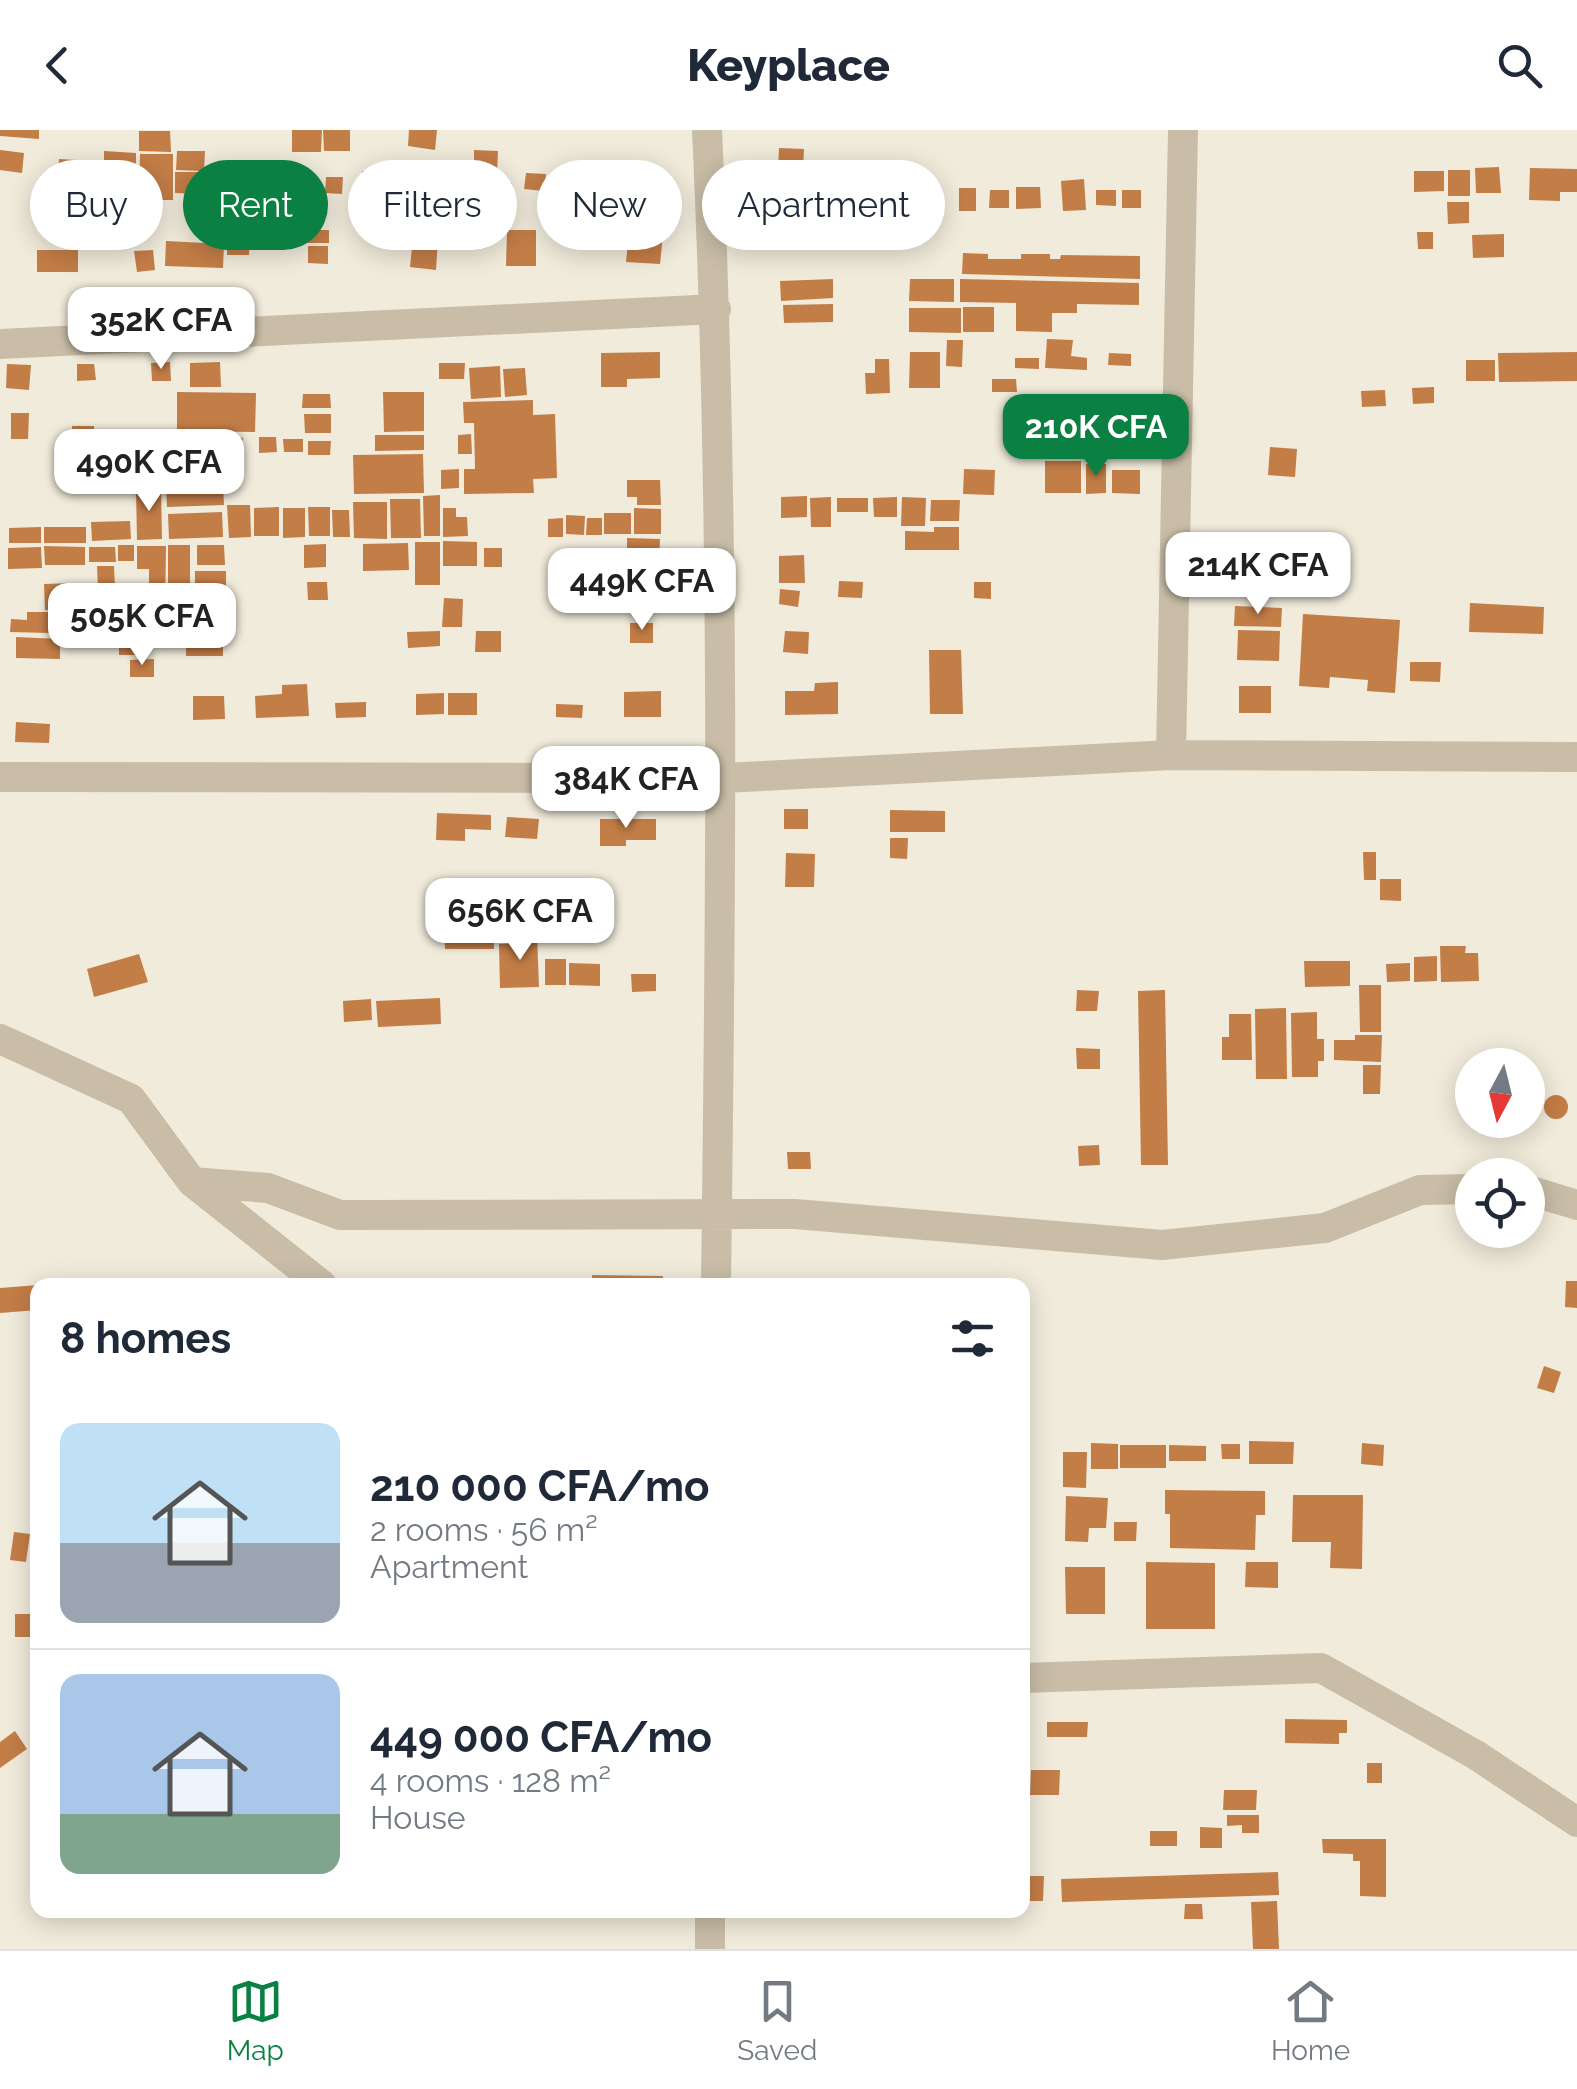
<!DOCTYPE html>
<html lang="en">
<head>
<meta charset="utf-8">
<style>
  body { margin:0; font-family:Raleway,sans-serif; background:#f6f6f7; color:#1f2937; height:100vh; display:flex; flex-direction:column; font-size:38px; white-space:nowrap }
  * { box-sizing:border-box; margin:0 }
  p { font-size:32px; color:#747a83 }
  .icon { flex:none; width:55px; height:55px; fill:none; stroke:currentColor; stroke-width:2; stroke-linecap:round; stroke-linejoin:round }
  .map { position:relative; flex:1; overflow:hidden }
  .side { position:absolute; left:30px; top:1148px; width:1000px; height:640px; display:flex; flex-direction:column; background:#fff; border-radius:20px; box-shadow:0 5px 25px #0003 }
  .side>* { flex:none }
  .hud { position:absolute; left:30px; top:30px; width:1000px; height:90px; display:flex; gap:20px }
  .needle { width:65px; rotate:187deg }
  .fabs { position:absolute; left:1455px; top:918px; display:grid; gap:20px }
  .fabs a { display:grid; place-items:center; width:90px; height:90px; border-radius:50%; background:#fff; box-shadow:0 5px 25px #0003; font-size:50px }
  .price { position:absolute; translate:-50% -85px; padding:0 22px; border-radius:20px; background:#fff; color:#222; font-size:32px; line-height:65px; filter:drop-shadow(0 2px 5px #0008) }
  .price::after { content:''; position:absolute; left:50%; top:60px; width:30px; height:22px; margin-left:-15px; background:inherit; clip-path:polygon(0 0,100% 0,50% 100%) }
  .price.current { background:#0b8043; color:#fff }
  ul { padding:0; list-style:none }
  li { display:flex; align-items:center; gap:30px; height:250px; padding:0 30px }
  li+li { border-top:2px solid #e0e1e3 }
  li span { display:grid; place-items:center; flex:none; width:280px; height:200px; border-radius:20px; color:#555 }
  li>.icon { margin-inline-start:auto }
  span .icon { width:120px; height:120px; fill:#fffc; stroke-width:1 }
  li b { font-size:42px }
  h2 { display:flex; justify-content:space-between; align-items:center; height:120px; padding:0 30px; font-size:42px }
  .chip { padding:0 35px; border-radius:45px; background:#fff; box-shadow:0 5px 25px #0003; font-size:35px; line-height:90px }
  .chip.current { background:#0b8043; color:#fff }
  header { display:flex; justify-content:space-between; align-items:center; height:130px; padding:0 30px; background:#fff; font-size:45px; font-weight:800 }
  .tabs { display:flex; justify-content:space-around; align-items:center; height:140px; border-top:2px solid #e0e1e3; background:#fff; font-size:28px; color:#747a83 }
  .tabs a { display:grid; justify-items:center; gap:5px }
  .tabs .current { color:#0b8043 }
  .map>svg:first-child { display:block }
  .building { fill:#c37d47 }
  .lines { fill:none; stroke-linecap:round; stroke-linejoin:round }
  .street { stroke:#c9bda7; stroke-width:30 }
</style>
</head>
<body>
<header><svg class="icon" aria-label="back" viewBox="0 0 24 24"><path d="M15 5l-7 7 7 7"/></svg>Keyplace<svg class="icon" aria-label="search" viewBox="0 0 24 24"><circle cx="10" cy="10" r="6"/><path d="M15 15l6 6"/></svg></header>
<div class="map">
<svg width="1577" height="1819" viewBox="0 0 1577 1819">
  <rect width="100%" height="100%" fill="#f1ebdb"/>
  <path class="building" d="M 0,0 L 39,0 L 39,9 L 0,6 Z
    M 292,0 L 322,0 L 321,22 L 292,22 Z
    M 323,0 L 350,0 L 350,21 L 324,21 Z
    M 409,0 L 437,0 L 435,20 L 408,16 Z
    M 139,1 L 170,1 L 171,22 L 139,21 Z
    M 779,18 L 804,19 L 803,40 L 778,39 Z
    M 0,20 L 24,23 L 22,43 L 0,40 Z
    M 474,20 L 498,21 L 497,43 L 474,43 Z
    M 104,21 L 136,23 L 136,38 L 104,37 Z
    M 177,21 L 205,21 L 204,41 L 176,40 Z
    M 140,24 L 173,24 L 173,70 L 139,70 Z
    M 59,29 L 77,30 L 76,46 L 58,44 Z
    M 1499,37 L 1501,63 L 1476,63 L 1475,38 Z
    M 1530,38 L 1577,39 L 1577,62 L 1560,62 L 1560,71 L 1529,70 Z
    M 108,40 L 135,41 L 135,64 L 108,63 Z
    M 1448,40 L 1470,40 L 1470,66 L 1448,66 Z
    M 362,41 L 381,43 L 379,65 L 360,63 Z
    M 1414,41 L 1444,41 L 1444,61 L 1414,62 Z
    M 175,42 L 201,42 L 201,64 L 175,63 Z
    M 221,43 L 251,44 L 251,67 L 220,66 Z
    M 526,43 L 546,44 L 544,61 L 524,59 Z
    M 780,44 L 807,44 L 806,87 L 778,87 Z
    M 812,46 L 826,46 L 825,83 L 812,83 Z
    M 326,47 L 343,47 L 342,64 L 325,63 Z
    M 1084,49 L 1086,80 L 1063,81 L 1061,51 Z
    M 482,50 L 483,63 L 463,64 L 463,51 Z
    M 64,53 L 77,54 L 76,77 L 63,76 Z
    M 512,53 L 513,67 L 487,68 L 487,54 Z
    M 1016,57 L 1040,57 L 1041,78 L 1016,79 Z
    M 959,58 L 976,58 L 976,81 L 959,81 Z
    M 990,60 L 1009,60 L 1009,78 L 989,78 Z
    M 1096,60 L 1116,60 L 1116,76 L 1096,75 Z
    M 1122,60 L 1141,60 L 1141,78 L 1122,78 Z
    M 224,70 L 249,71 L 248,102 L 223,101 Z
    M 1447,72 L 1469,72 L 1469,93 L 1448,94 Z
    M 193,75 L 221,75 L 221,101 L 193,101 Z
    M 415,83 L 439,85 L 437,104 L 413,103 Z
    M 306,100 L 329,100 L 329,113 L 307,113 Z
    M 507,100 L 536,100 L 536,136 L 506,136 Z
    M 629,102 L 663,105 L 660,134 L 626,132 Z
    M 1417,102 L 1433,102 L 1433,119 L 1418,119 Z
    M 1504,104 L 1504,127 L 1473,128 L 1472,105 Z
    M 227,106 L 250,107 L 249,125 L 227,125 Z
    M 413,107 L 438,109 L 436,140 L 410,137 Z
    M 166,111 L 224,114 L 223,138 L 165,136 Z
    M 308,116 L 328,116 L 328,134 L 308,133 Z
    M 37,120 L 78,120 L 78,142 L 37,142 Z
    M 153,120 L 155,140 L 137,142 L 134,121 Z
    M 963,123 L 988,124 L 988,129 L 1021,129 L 1021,124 L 1050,124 L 1050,129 L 1060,129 L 1061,125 L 1140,126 L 1140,149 L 962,144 Z
    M 833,149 L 833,168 L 781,171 L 780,151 Z
    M 910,149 L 954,149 L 954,172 L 909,171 Z
    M 960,149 L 1139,153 L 1139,175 L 1077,174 L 1077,183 L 1052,183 L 1052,202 L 1016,201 L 1016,173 L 960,172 Z
    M 833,174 L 833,192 L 784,193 L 783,175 Z
    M 963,177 L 994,177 L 994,202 L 963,202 Z
    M 909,178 L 961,178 L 961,203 L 909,202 Z
    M 1047,209 L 1073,210 L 1071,226 L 1087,228 L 1087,240 L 1045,238 Z
    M 947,210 L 963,210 L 962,237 L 946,236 Z
    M 660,222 L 660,248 L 627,249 L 627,257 L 601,257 L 601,223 Z
    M 910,222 L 940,222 L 940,258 L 909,258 Z
    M 1577,222 L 1577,251 L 1499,252 L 1498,223 Z
    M 1109,223 L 1131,224 L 1131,236 L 1108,235 Z
    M 1015,228 L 1039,228 L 1039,239 L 1015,238 Z
    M 875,229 L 889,229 L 890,263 L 866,264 L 865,243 L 875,243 Z
    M 1466,230 L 1495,230 L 1495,251 L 1466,251 Z
    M 170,232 L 171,251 L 152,251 L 151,233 Z
    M 220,232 L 221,257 L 190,257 L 190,233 Z
    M 439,233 L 465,233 L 464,249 L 439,249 Z
    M 7,234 L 31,235 L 29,260 L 6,258 Z
    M 77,234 L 94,234 L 96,250 L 77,251 Z
    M 500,236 L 501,267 L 471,269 L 469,238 Z
    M 525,238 L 527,265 L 505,267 L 503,239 Z
    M 992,249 L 1016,249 L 1017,262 L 992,262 Z
    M 1434,257 L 1434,273 L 1413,274 L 1412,258 Z
    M 1385,260 L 1386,276 L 1362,277 L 1361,261 Z
    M 177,262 L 256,263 L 255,302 L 177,301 Z
    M 383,262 L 424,262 L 424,301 L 384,302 Z
    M 303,264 L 330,264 L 331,278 L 302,278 Z
    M 533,270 L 533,285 L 555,284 L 557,348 L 533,349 L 534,363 L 464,364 L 464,339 L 475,339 L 474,293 L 464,293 L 463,272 Z
    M 11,283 L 29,283 L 28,309 L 11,309 Z
    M 304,284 L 331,284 L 331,303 L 305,303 Z
    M 72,296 L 94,296 L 94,308 L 72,308 Z
    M 471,304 L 472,324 L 458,324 L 458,305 Z
    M 375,305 L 424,305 L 424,320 L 375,321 Z
    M 225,306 L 243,308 L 242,322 L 223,320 Z
    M 259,307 L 276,307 L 277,322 L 259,323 Z
    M 283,309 L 303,309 L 303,322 L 284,322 Z
    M 308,311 L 331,311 L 330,325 L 308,325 Z
    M 1270,317 L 1297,319 L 1295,347 L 1268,345 Z
    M 423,324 L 424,363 L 354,364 L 353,325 Z
    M 1045,331 L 1081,331 L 1081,363 L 1045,363 Z
    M 1086,334 L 1106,334 L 1106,363 L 1086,364 Z
    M 222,336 L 224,375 L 167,377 L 165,338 Z
    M 459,339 L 459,358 L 441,359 L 441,340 Z
    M 964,339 L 995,340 L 994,365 L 963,364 Z
    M 1112,340 L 1140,340 L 1140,364 L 1112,363 Z
    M 627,350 L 660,350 L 661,375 L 637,375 L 637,367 L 627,367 Z
    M 161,359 L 162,409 L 137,410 L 136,360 Z
    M 440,365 L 440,406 L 424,406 L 423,366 Z
    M 807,366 L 807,387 L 781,388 L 781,367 Z
    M 831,367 L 831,397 L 811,397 L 810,368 Z
    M 897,367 L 897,387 L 874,387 L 873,368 Z
    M 902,367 L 926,368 L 925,396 L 901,396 Z
    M 837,368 L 868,368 L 868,382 L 837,382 Z
    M 390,369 L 420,369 L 421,408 L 391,408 Z
    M 931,370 L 960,370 L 959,391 L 930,391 Z
    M 353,372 L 387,372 L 387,409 L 354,408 Z
    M 227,375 L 250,375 L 251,407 L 229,408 Z
    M 279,377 L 279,406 L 254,406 L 254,378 Z
    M 308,377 L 330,377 L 330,406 L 309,406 Z
    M 283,378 L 305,378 L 305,407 L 283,408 Z
    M 443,378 L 456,378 L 456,387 L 467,387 L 468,406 L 443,407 Z
    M 634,378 L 661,379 L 661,404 L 634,404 Z
    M 332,380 L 349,380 L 350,407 L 333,407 Z
    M 222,382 L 223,407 L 169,409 L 168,384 Z
    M 604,383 L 631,383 L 631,404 L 604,404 Z
    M 566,385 L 585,386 L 584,405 L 566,404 Z
    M 563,388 L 563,407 L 548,407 L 548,389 Z
    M 587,388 L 602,388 L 602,405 L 586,405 Z
    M 130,391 L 131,409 L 92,411 L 91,392 Z
    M 41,397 L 41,413 L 9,413 L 9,398 Z
    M 44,397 L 86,397 L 86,413 L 44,413 Z
    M 934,397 L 959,397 L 959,420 L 905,420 L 905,401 L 934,402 Z
    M 627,408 L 660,409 L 659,432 L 627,431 Z
    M 443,411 L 477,412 L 477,436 L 443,436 Z
    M 415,412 L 440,412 L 440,455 L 415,455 Z
    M 408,413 L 409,440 L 363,441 L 363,414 Z
    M 326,414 L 326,437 L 304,438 L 304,415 Z
    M 118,415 L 134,415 L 134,431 L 118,431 Z
    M 168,415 L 190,415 L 190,479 L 168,479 Z
    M 197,415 L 224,415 L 225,435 L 197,435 Z
    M 44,416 L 85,417 L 85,435 L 45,435 Z
    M 137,416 L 166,416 L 165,480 L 149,480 L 149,439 L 137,439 Z
    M 41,417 L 42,438 L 8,439 L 8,418 Z
    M 89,417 L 115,417 L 116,432 L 89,432 Z
    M 484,418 L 502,418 L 502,437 L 484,437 Z
    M 804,425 L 805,453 L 779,453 L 779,426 Z
    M 97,436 L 114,436 L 115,457 L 98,458 Z
    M 195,441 L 226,441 L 226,464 L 195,463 Z
    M 839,451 L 863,452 L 862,468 L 838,467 Z
    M 307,452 L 327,452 L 328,470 L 308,470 Z
    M 974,452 L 991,452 L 991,469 L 974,468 Z
    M 77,453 L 78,479 L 45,480 L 44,454 Z
    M 780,459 L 800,461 L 798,477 L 779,474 Z
    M 444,468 L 463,469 L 462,497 L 442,497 Z
    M 1470,473 L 1544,477 L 1543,504 L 1469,502 Z
    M 1235,476 L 1282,478 L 1281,497 L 1234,496 Z
    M 27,482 L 50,482 L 49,503 L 10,502 L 11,489 L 27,490 Z
    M 1303,484 L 1400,490 L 1395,563 L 1367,561 L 1368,550 L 1330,547 L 1329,558 L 1299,556 Z
    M 119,487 L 147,487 L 147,525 L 119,525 Z
    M 630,493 L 653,493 L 653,513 L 630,513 Z
    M 1238,500 L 1280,501 L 1279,531 L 1237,530 Z
    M 440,501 L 440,516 L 408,518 L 407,502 Z
    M 476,501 L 501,501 L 501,522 L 475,522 Z
    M 785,501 L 809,502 L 808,524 L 783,522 Z
    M 67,503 L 92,503 L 91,516 L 67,517 Z
    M 16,507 L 60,509 L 60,529 L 16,528 Z
    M 223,510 L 223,526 L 186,526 L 186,511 Z
    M 929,520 L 961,520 L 963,584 L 930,584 Z
    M 154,529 L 154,547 L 130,547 L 130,530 Z
    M 1410,532 L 1441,532 L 1440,552 L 1410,551 Z
    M 838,552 L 838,584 L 785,585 L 785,561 L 814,561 L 815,553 Z
    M 307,554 L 309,586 L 256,588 L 255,566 L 282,564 L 282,555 Z
    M 1239,556 L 1271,556 L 1271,583 L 1239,583 Z
    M 661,561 L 661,587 L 624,587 L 624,562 Z
    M 444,563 L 444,584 L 416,585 L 416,564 Z
    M 448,563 L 477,563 L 477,585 L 448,585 Z
    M 193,566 L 224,566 L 225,589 L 193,590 Z
    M 366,572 L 366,587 L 336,588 L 335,573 Z
    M 556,574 L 583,575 L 582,588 L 556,587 Z
    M 16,592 L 50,594 L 49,613 L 15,612 Z
    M 784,679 L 808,679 L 808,699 L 784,699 Z
    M 890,680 L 945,681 L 945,702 L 890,702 Z
    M 437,683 L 491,685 L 491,700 L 465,699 L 465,711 L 436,710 Z
    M 507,687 L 539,689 L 537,709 L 505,707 Z
    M 600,689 L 656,689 L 656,710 L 626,710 L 626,716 L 600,716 Z
    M 890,708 L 908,708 L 907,729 L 890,728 Z
    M 1363,722 L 1376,722 L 1376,750 L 1364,750 Z
    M 786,723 L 815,724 L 814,757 L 785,757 Z
    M 1380,749 L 1401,749 L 1401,771 L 1380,770 Z
    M 444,764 L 465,764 L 465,775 L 494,775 L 494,819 L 445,819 Z
    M 537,804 L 539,857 L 500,858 L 499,814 L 519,813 L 518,805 Z
    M 1440,816 L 1466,816 L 1465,823 L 1478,823 L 1479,851 L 1441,852 Z
    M 139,824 L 148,852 L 94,867 L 87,839 Z
    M 1437,826 L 1437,851 L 1414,852 L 1414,827 Z
    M 545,829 L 566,829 L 566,855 L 545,855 Z
    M 1304,831 L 1350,831 L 1350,856 L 1305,857 Z
    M 569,833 L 600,834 L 600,856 L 569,855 Z
    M 1410,833 L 1410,851 L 1387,852 L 1386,834 Z
    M 631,844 L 656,844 L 656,861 L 632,862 Z
    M 1359,855 L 1381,855 L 1381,902 L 1360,902 Z
    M 1077,860 L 1099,861 L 1097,881 L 1076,881 Z
    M 1165,860 L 1168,1035 L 1141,1035 L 1138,861 Z
    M 440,868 L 441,894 L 378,897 L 376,871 Z
    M 371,869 L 372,890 L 344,892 L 343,871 Z
    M 1286,878 L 1287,949 L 1256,949 L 1255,879 Z
    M 1317,882 L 1317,909 L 1324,909 L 1324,931 L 1318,931 L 1318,947 L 1292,947 L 1291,883 Z
    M 1229,884 L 1251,884 L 1252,930 L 1222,930 L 1222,907 L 1229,907 Z
    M 1355,905 L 1382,905 L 1381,932 L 1334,930 L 1334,910 L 1355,910 Z
    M 1076,918 L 1100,919 L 1100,939 L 1077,939 Z
    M 1363,935 L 1381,935 L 1380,964 L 1363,964 Z
    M1544 977a12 12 0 1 1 24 0a12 12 0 1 1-24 0Z
    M 1099,1015 L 1100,1035 L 1079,1036 L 1078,1016 Z
    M 787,1022 L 810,1022 L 811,1039 L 788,1039 Z
    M 592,1145 L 663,1146 L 662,1155 L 592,1155 Z
    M 1566,1151 L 1577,1151 L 1577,1178 L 1565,1177 Z
    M 38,1155 L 38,1180 L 0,1183 L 0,1158 Z
    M 1544,1236 L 1561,1242 L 1554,1263 L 1537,1258 Z
    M 1249,1311 L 1294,1312 L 1293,1334 L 1249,1334 Z
    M 1091,1313 L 1118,1314 L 1118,1339 L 1091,1339 Z
    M 1362,1313 L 1384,1315 L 1383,1336 L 1361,1334 Z
    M 1221,1314 L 1240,1314 L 1240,1329 L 1222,1329 Z
    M 1120,1315 L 1166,1315 L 1166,1338 L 1120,1338 Z
    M 1169,1315 L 1206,1316 L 1206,1331 L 1169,1331 Z
    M 1063,1322 L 1087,1322 L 1086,1358 L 1063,1357 Z
    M 1165,1360 L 1265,1361 L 1265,1385 L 1256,1385 L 1255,1420 L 1170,1418 L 1170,1384 L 1165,1384 Z
    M 1293,1365 L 1363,1365 L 1362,1439 L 1330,1438 L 1331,1412 L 1292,1412 Z
    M 1066,1366 L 1108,1368 L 1106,1398 L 1089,1398 L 1088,1412 L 1065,1411 Z
    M 1114,1392 L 1137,1392 L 1136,1411 L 1114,1411 Z
    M 14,1402 L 30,1404 L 26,1432 L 10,1430 Z
    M 1146,1432 L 1215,1433 L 1215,1499 L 1146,1499 Z
    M 1246,1432 L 1278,1432 L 1278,1458 L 1245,1457 Z
    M 1065,1437 L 1105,1437 L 1105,1484 L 1066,1484 Z
    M 15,1484 L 38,1484 L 38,1507 L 15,1507 Z
    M 1285,1589 L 1347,1590 L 1347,1603 L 1339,1603 L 1339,1614 L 1285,1613 Z
    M 1047,1592 L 1088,1592 L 1087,1607 L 1047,1607 Z
    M 15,1601 L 27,1619 L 0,1638 L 0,1612 Z
    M 1367,1633 L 1382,1633 L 1382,1653 L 1367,1653 Z
    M 1031,1640 L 1060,1640 L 1059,1665 L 1030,1665 Z
    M 1224,1660 L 1257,1660 L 1256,1680 L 1223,1680 Z
    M 1227,1685 L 1259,1685 L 1259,1703 L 1242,1703 L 1242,1695 L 1227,1696 Z
    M 1200,1697 L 1222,1698 L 1222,1718 L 1200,1718 Z
    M 1150,1701 L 1177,1701 L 1177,1716 L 1150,1716 Z
    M 1322,1709 L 1386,1709 L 1386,1767 L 1360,1766 L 1360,1731 L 1353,1731 L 1353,1724 L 1323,1723 Z
    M 1278,1742 L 1279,1765 L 1062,1772 L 1061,1749 Z
    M 1022,1746 L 1044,1746 L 1043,1771 L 1022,1771 Z
    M 1277,1771 L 1279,1819 L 1253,1819 L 1251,1772 Z
    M 1185,1774 L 1202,1774 L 1203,1789 L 1184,1789 Z"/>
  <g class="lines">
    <path class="street" d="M 707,0 C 725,385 721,770 716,1155
      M 0,214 L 716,179
      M 1171,625 L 1183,0
      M 0,647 L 723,648 L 1171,625 L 1577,627
      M 0,909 L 131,969 L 192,1052 L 322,1155
      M 192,1052 L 268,1058 L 340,1085 L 795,1084 L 1162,1115 L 1325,1098 L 1420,1060 L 1472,1059
      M 1528,1060 L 1577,1075
      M 1022,1548 L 1321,1538 L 1476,1625 L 1577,1692
      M 710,1819 L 710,1780"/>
  </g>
</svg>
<div class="fabs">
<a><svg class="needle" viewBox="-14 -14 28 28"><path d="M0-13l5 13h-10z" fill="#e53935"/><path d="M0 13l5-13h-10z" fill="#747a83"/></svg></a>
<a><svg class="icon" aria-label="locate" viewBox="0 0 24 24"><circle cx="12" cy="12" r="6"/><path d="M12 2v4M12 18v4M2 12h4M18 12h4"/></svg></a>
</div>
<b class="price" style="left:161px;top:242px">352K CFA</b>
<b class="price current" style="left:1096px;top:349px">210K CFA</b>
<b class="price" style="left:149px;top:384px">490K CFA</b>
<b class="price" style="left:1258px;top:487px">214K CFA</b>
<b class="price" style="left:642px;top:503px">449K CFA</b>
<b class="price" style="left:142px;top:538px">505K CFA</b>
<b class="price" style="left:626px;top:701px">384K CFA</b>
<b class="price" style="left:520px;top:833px">656K CFA</b>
<div class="hud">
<a class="chip">Buy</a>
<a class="chip current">Rent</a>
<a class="chip">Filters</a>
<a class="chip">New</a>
<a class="chip">Apartment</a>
</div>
<section class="side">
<h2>8 homes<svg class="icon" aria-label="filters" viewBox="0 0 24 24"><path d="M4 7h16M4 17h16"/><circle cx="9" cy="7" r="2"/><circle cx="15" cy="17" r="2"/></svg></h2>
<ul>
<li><span style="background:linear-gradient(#bfe0f5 60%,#9aa5b1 0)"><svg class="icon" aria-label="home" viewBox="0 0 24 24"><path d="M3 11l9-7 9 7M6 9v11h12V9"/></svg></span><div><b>210 000 CFA/mo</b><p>2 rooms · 56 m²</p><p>Apartment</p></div></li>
<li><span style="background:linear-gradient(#a9c7e8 70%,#7fa58c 0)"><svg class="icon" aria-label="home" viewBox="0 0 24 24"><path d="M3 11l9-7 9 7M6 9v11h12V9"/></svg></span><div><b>449 000 CFA/mo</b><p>4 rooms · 128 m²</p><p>House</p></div></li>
</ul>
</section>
</div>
<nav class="tabs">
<a class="current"><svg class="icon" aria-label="map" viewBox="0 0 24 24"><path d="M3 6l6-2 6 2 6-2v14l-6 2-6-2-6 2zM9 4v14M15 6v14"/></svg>Map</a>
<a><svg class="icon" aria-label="saved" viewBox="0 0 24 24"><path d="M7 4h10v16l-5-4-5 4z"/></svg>Saved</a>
<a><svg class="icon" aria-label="home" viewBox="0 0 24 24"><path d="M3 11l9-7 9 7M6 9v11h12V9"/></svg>Home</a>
</nav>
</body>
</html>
